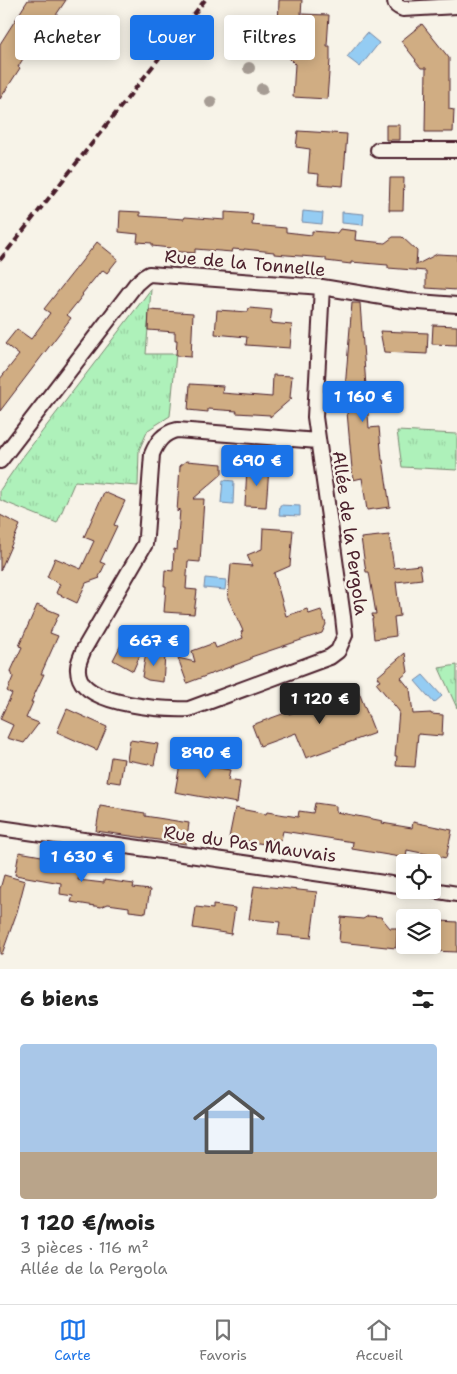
<!DOCTYPE html>
<html lang="fr">
<head>
<meta charset="utf-8">
<style>
  body { margin:0; font-family:"Shantell Sans",sans-serif; background:#f6f6f6; color:#222; height:100vh; display:flex; flex-direction:column; font-size:19px; white-space:nowrap }
  * { box-sizing:border-box; margin:0 }
  p { font-size:16px; color:#767676 }
  .icon { flex:none; width:28px; height:28px; fill:none; stroke:currentColor; stroke-width:2; stroke-linecap:round; stroke-linejoin:round }
  .map { position:relative; height:969px; overflow:hidden }
  .drawer { display:flex; flex-direction:column; background:#fff; flex:1 }
  .drawer>* { flex:none }
  .banner { position:absolute; left:15px; top:15px; width:428px; height:45px; display:flex; gap:10px }
  .tools { position:absolute; left:396px; top:854px; display:grid; gap:10px }
  .tools a { display:grid; place-items:center; width:45px; height:45px; border-radius:5px; background:#fff; box-shadow:0 2px 12px #0003; font-size:25px }
  .price { position:absolute; translate:-50% -42px; padding:0 11px; border-radius:5px; background:#1a73e8; color:#fff; font-size:16px; line-height:32px; filter:drop-shadow(0 1px 2px #0008) }
  .price::after { content:''; position:absolute; left:50%; top:30px; width:15px; height:11px; margin-left:-8px; background:inherit; clip-path:polygon(0 0,100% 0,50% 100%) }
  .price.active { background:#222; color:#fff }
  ul { padding:0; list-style:none }
  li { display:grid; align-content:center; gap:10px; height:265px; padding:0 20px }
  li span { display:grid; place-items:center; height:155px; border-radius:5px; color:#555 }
  li>.icon { margin-inline-start:auto }
  span .icon { width:90px; height:90px; fill:#fffc; stroke-width:1 }
  li b { font-size:21px }
  h2 { display:flex; justify-content:space-between; align-items:center; height:60px; padding:0 20px; font-size:21px }
  .chip { padding:0 18px; border-radius:5px; background:#fff; box-shadow:0 2px 12px #0003; font-size:18px; line-height:45px }
  .chip.active { background:#1a73e8; color:#fff }
  .tab-bar { display:flex; justify-content:space-around; align-items:center; height:70px; border-top:1px solid #e0e0e0; background:#fff; font-size:14px; color:#767676 }
  .tab-bar a { display:grid; justify-items:center; gap:2px }
  .tab-bar .active { color:#1a73e8 }
  .map>svg:first-child { display:block }
  .grass { fill:url(#grass-tufts); stroke:#7c8872 }
  .water { fill:#94ccf3; stroke:#7687a3 }
  .building { fill:#d0ad83; stroke:#4a1f2b }
  .lines { fill:none; stroke-linecap:round; stroke-linejoin:round }
  .minor-casing { stroke:#4a1f2b; stroke-width:18 }
  .minor { stroke:#f7f3e8; stroke-width:14 }
  .rail { stroke:#4a1f2b; stroke-width:4; stroke-dasharray:8 4; stroke-linecap:butt }
  .tree { fill:#a69c94 }
  .labels { text-anchor:middle; stroke-width:5; stroke-linejoin:round; paint-order:stroke }
  .street-label { font-size:18px; fill:#4a1f2b; stroke:#f7f3e8 }
</style>
</head>
<body>
<div class="map">
<svg width="457" height="969" viewBox="0 0 457 969">
  <defs>
    <pattern id="grass-tufts" width="24" height="20" patternUnits="userSpaceOnUse" patternTransform="scale(1.25)"><rect width="24" height="20" fill="#aef1ba"/><path d="M3 7l-1-3M5 7V3M7 7l1-3M15 17l-1-3M17 17v-4M19 17l1-3" fill="none" stroke="#97cea0"/></pattern>
  </defs>
  <rect width="100%" height="100%" fill="#f7f3e8"/>
  <filter id="ink" filterUnits="userSpaceOnUse"><feTurbulence type="fractalNoise" baseFrequency=".02" numOctaves="2"/><feDisplacementMap in="SourceGraphic" scale="10" xChannelSelector="R" yChannelSelector="G"/><feConvolveMatrix kernelMatrix="1 2 1 2 8 2 1 2 1" color-interpolation-filters="sRGB"/></filter>
  <g filter="url(#ink)">
    <path class="grass" d="M 151,289 L 146,354 L 176,354 L 170,416 L 148,430 L 139,450 L 138,486 L 75,481 L 57,523 L 0,500 L 0,490 L 22,458 Z
      M 397,431 L 457,434 L 457,470 L 402,467 Z
      M 457,665 L 457,708 L 439,668 Z"/>
    <path class="water" d="M 367,33 L 379,43 L 360,67 L 347,57 Z
      M 303,211 L 323,213 L 322,224 L 302,222 Z
      M 342,212 L 364,214 L 363,225 L 342,223 Z
      M 223,480 L 234,481 L 233,504 L 221,503 Z
      M 280,505 L 300,506 L 300,516 L 279,515 Z
      M 205,578 L 226,580 L 225,590 L 204,588 Z
      M 423,675 L 442,696 L 434,703 L 415,681 Z"/>
    <path class="building" d="M 28,0 L 66,0 L 56,15 L 86,33 L 76,48 L 60,38 L 55,45 L 38,34 L 18,67 L 20,68 L 0,99 L 0,44 Z
      M 279,0 L 302,0 L 301,14 L 329,15 L 327,46 L 330,46 L 330,60 L 327,99 L 293,97 L 295,64 L 286,55 L 286,45 L 275,44 L 276,27 L 278,27 Z
      M 422,24 L 449,58 L 449,109 L 454,110 L 453,132 L 425,132 L 426,68 L 421,68 L 415,61 L 416,60 L 401,41 Z
      M 386,125 L 400,125 L 400,140 L 386,140 Z
      M 298,131 L 347,134 L 343,186 L 318,184 L 319,174 L 308,173 L 310,149 L 296,147 Z
      M 390,178 L 404,178 L 403,210 L 389,210 Z
      M 120,211 L 140,212 L 140,216 L 184,219 L 185,217 L 225,220 L 225,212 L 253,214 L 252,225 L 286,228 L 286,232 L 312,235 L 312,231 L 337,233 L 340,229 L 356,231 L 355,240 L 385,243 L 393,237 L 402,237 L 417,251 L 416,265 L 437,254 L 457,255 L 457,290 L 426,288 L 426,271 L 388,268 L 388,265 L 351,262 L 351,264 L 326,261 L 326,258 L 274,254 L 274,252 L 244,249 L 244,250 L 233,249 L 232,252 L 195,249 L 195,253 L 170,251 L 170,248 L 152,246 L 152,243 L 137,242 L 138,234 L 119,232 Z
      M 97,242 L 118,259 L 107,273 L 103,270 L 100,274 L 99,273 L 82,294 L 83,295 L 67,315 L 71,318 L 0,411 L 0,379 L 19,355 L 5,344 L 17,329 L 31,339 L 50,313 L 44,309 Z
      M 352,303 L 360,303 L 369,428 L 379,427 L 382,460 L 383,460 L 390,507 L 367,510 L 362,478 L 353,480 L 345,389 Z
      M 249,308 L 272,310 L 270,323 L 292,325 L 290,348 L 246,345 L 247,337 L 215,334 L 217,310 L 248,312 Z
      M 149,310 L 193,313 L 191,357 L 176,356 L 177,340 L 175,340 L 175,332 L 148,330 Z
      M 433,325 L 457,326 L 457,345 L 432,344 Z
      M 380,331 L 428,333 L 427,354 L 384,352 Z
      M 273,375 L 292,376 L 290,398 L 292,398 L 270,417 L 270,415 L 236,413 L 237,411 L 208,409 L 208,412 L 188,410 L 190,384 L 223,386 L 222,393 L 272,397 Z
      M 186,461 L 222,464 L 222,474 L 193,499 L 204,499 L 200,562 L 188,561 L 186,589 L 197,590 L 194,614 L 164,612 L 166,586 L 164,586 L 165,570 L 173,571 L 174,549 L 177,550 L 180,509 L 177,512 L 180,466 Z
      M 247,466 L 269,468 L 266,507 L 245,506 Z
      M 104,492 L 125,501 L 114,525 L 117,526 L 100,562 L 105,564 L 99,577 L 100,578 L 86,583 L 77,603 L 56,593 L 60,584 L 47,577 L 55,558 L 81,569 L 94,541 L 84,537 Z
      M 0,515 L 20,525 L 0,571 Z
      M 263,528 L 293,530 L 290,566 L 274,573 L 286,616 L 307,609 L 309,614 L 321,610 L 326,624 L 322,633 L 251,657 L 251,659 L 187,683 L 178,658 L 195,662 L 192,651 L 214,643 L 216,648 L 243,638 L 241,632 L 243,631 L 228,598 L 231,564 L 252,566 L 247,555 L 262,549 Z
      M 389,535 L 394,568 L 420,565 L 422,579 L 396,582 L 400,616 L 394,617 L 396,636 L 374,639 L 372,619 L 373,619 L 372,614 L 376,614 L 369,572 L 366,572 L 361,538 Z
      M 37,605 L 59,614 L 50,633 L 58,636 L 41,674 L 44,674 L 31,702 L 33,702 L 26,718 L 39,723 L 24,743 L 7,738 L 13,725 L 0,719 L 12,694 L 7,691 L 13,677 L 11,671 L 22,647 L 19,646 Z
      M 128,631 L 146,641 L 133,671 L 113,660 Z
      M 146,652 L 165,656 L 163,682 L 148,680 L 142,677 Z
      M 405,653 L 408,672 L 401,678 L 410,689 L 413,714 L 431,713 L 431,714 L 443,715 L 442,736 L 418,734 L 415,767 L 396,766 L 397,756 L 395,756 L 399,711 L 376,683 L 380,681 L 377,677 Z
      M 358,690 L 375,733 L 306,758 L 296,733 L 260,746 L 252,725 L 288,712 L 289,714 L 318,704 L 318,705 Z
      M 67,709 L 107,727 L 97,750 L 57,732 Z
      M 130,740 L 158,744 L 154,765 L 127,760 Z
      M 182,753 L 214,758 L 213,767 L 230,770 L 228,780 L 240,782 L 237,803 L 175,792 Z
      M 111,757 L 124,759 L 120,783 L 107,781 Z
      M 315,803 L 336,806 L 336,812 L 383,821 L 382,823 L 412,828 L 413,822 L 452,830 L 446,858 L 407,850 L 406,858 L 352,849 L 353,842 L 283,831 L 281,840 L 271,839 L 270,845 L 229,838 L 235,808 L 266,814 L 267,812 L 298,817 L 299,811 L 313,813 Z
      M 100,806 L 145,813 L 145,816 L 189,823 L 186,844 L 96,831 Z
      M 19,852 L 81,863 L 78,880 L 104,883 L 104,880 L 134,884 L 133,888 L 150,890 L 146,913 L 129,911 L 129,907 L 108,904 L 101,907 L 71,902 L 73,896 L 60,894 L 61,883 L 15,875 Z
      M 4,875 L 25,881 L 17,912 L 2,954 L 0,954 L 0,889 Z
      M 254,886 L 262,887 L 262,886 L 317,892 L 311,938 L 278,935 L 280,922 L 249,919 Z
      M 213,905 L 235,908 L 231,934 L 193,928 L 196,907 L 213,909 Z
      M 368,916 L 381,917 L 390,928 L 397,928 L 396,948 L 339,942 L 341,917 L 363,919 Z
      M 441,921 L 457,922 L 457,952 L 432,951 L 432,924 L 437,924 Z"/>
    <g class="lines">
      <g class="minor-casing">
        <path id="minor" d="M 395,0 C 395,6 398,7 403,9 L 457,6
          M 378,150 L 457,150
          M 318,441 L 177,430 C 163,433 157,442 152,454 L 146,536 L 145,544 L 84,649 C 80,659 75,668 80,679 C 91,705 164,710 189,709 L 330,657 L 338,651 L 345,635 L 343,617 L 315,417 L 322,287
          M 0,461 L 136,284 L 144,277 L 149,274 L 322,287 L 406,301 L 457,305
          M 0,828 L 405,886
          M 432,890 L 457,894"/>
      </g>
      <use href="#minor" class="minor"/>
      <path class="rail" d="M 0,260 L 205,0"/>
    </g>
    <g class="tree">
      <circle cx="261" cy="45" r="6"/>
      <circle cx="249" cy="68" r="6"/>
      <circle cx="262" cy="89" r="6"/>
      <circle cx="211" cy="102" r="6"/>
    </g>
  </g>
  <g class="labels">
    <g class="street-label">
      <text transform="translate(245 263) rotate(5)" y="6">Rue de la Tonnelle</text>
      <text transform="translate(350 533) rotate(82)" y="6">Allée de la Pergola</text>
      <text transform="translate(250 844) rotate(8)" y="6">Rue du Pas Mauvais</text>
    </g>
  </g>
</svg>
<div class="tools">
<a><svg class="icon" aria-label="locate" viewBox="0 0 24 24"><circle cx="12" cy="12" r="6"/><path d="M12 2v4M12 18v4M2 12h4M18 12h4"/></svg></a>
<a><svg class="icon" aria-label="layers" viewBox="0 0 24 24"><path d="M12 4l9 5-9 5-9-5zM3 14l9 5 9-5"/></svg></a>
</div>
<b class="price" style="left:363px;top:423px">1 160 €</b>
<b class="price" style="left:257px;top:487px">690 €</b>
<b class="price" style="left:154px;top:667px">667 €</b>
<b class="price active" style="left:320px;top:725px">1 120 €</b>
<b class="price" style="left:206px;top:779px">890 €</b>
<b class="price" style="left:82px;top:883px">1 630 €</b>
<div class="banner">
<a class="chip">Acheter</a>
<a class="chip active">Louer</a>
<a class="chip">Filtres</a>
</div>
</div>
<section class="drawer">
<h2>6 biens<svg class="icon" aria-label="filters" viewBox="0 0 24 24"><path d="M4 7h16M4 17h16"/><circle cx="9" cy="7" r="2"/><circle cx="15" cy="17" r="2"/></svg></h2>
<ul>
<li><span style="background:linear-gradient(#a9c7e8 70%,#b9a48a 0)"><svg class="icon" aria-label="home" viewBox="0 0 24 24"><path d="M3 11l9-7 9 7M6 9v11h12V9"/></svg></span><div><b>1 120 €/mois</b><p>3 pièces · 116 m²</p><p>Allée de la Pergola</p></div></li>
</ul>
</section>
<nav class="tab-bar">
<a class="active"><svg class="icon" aria-label="map" viewBox="0 0 24 24"><path d="M3 6l6-2 6 2 6-2v14l-6 2-6-2-6 2zM9 4v14M15 6v14"/></svg>Carte</a>
<a><svg class="icon" aria-label="saved" viewBox="0 0 24 24"><path d="M7 4h10v16l-5-4-5 4z"/></svg>Favoris</a>
<a><svg class="icon" aria-label="home" viewBox="0 0 24 24"><path d="M3 11l9-7 9 7M6 9v11h12V9"/></svg>Accueil</a>
</nav>
</body>
</html>
